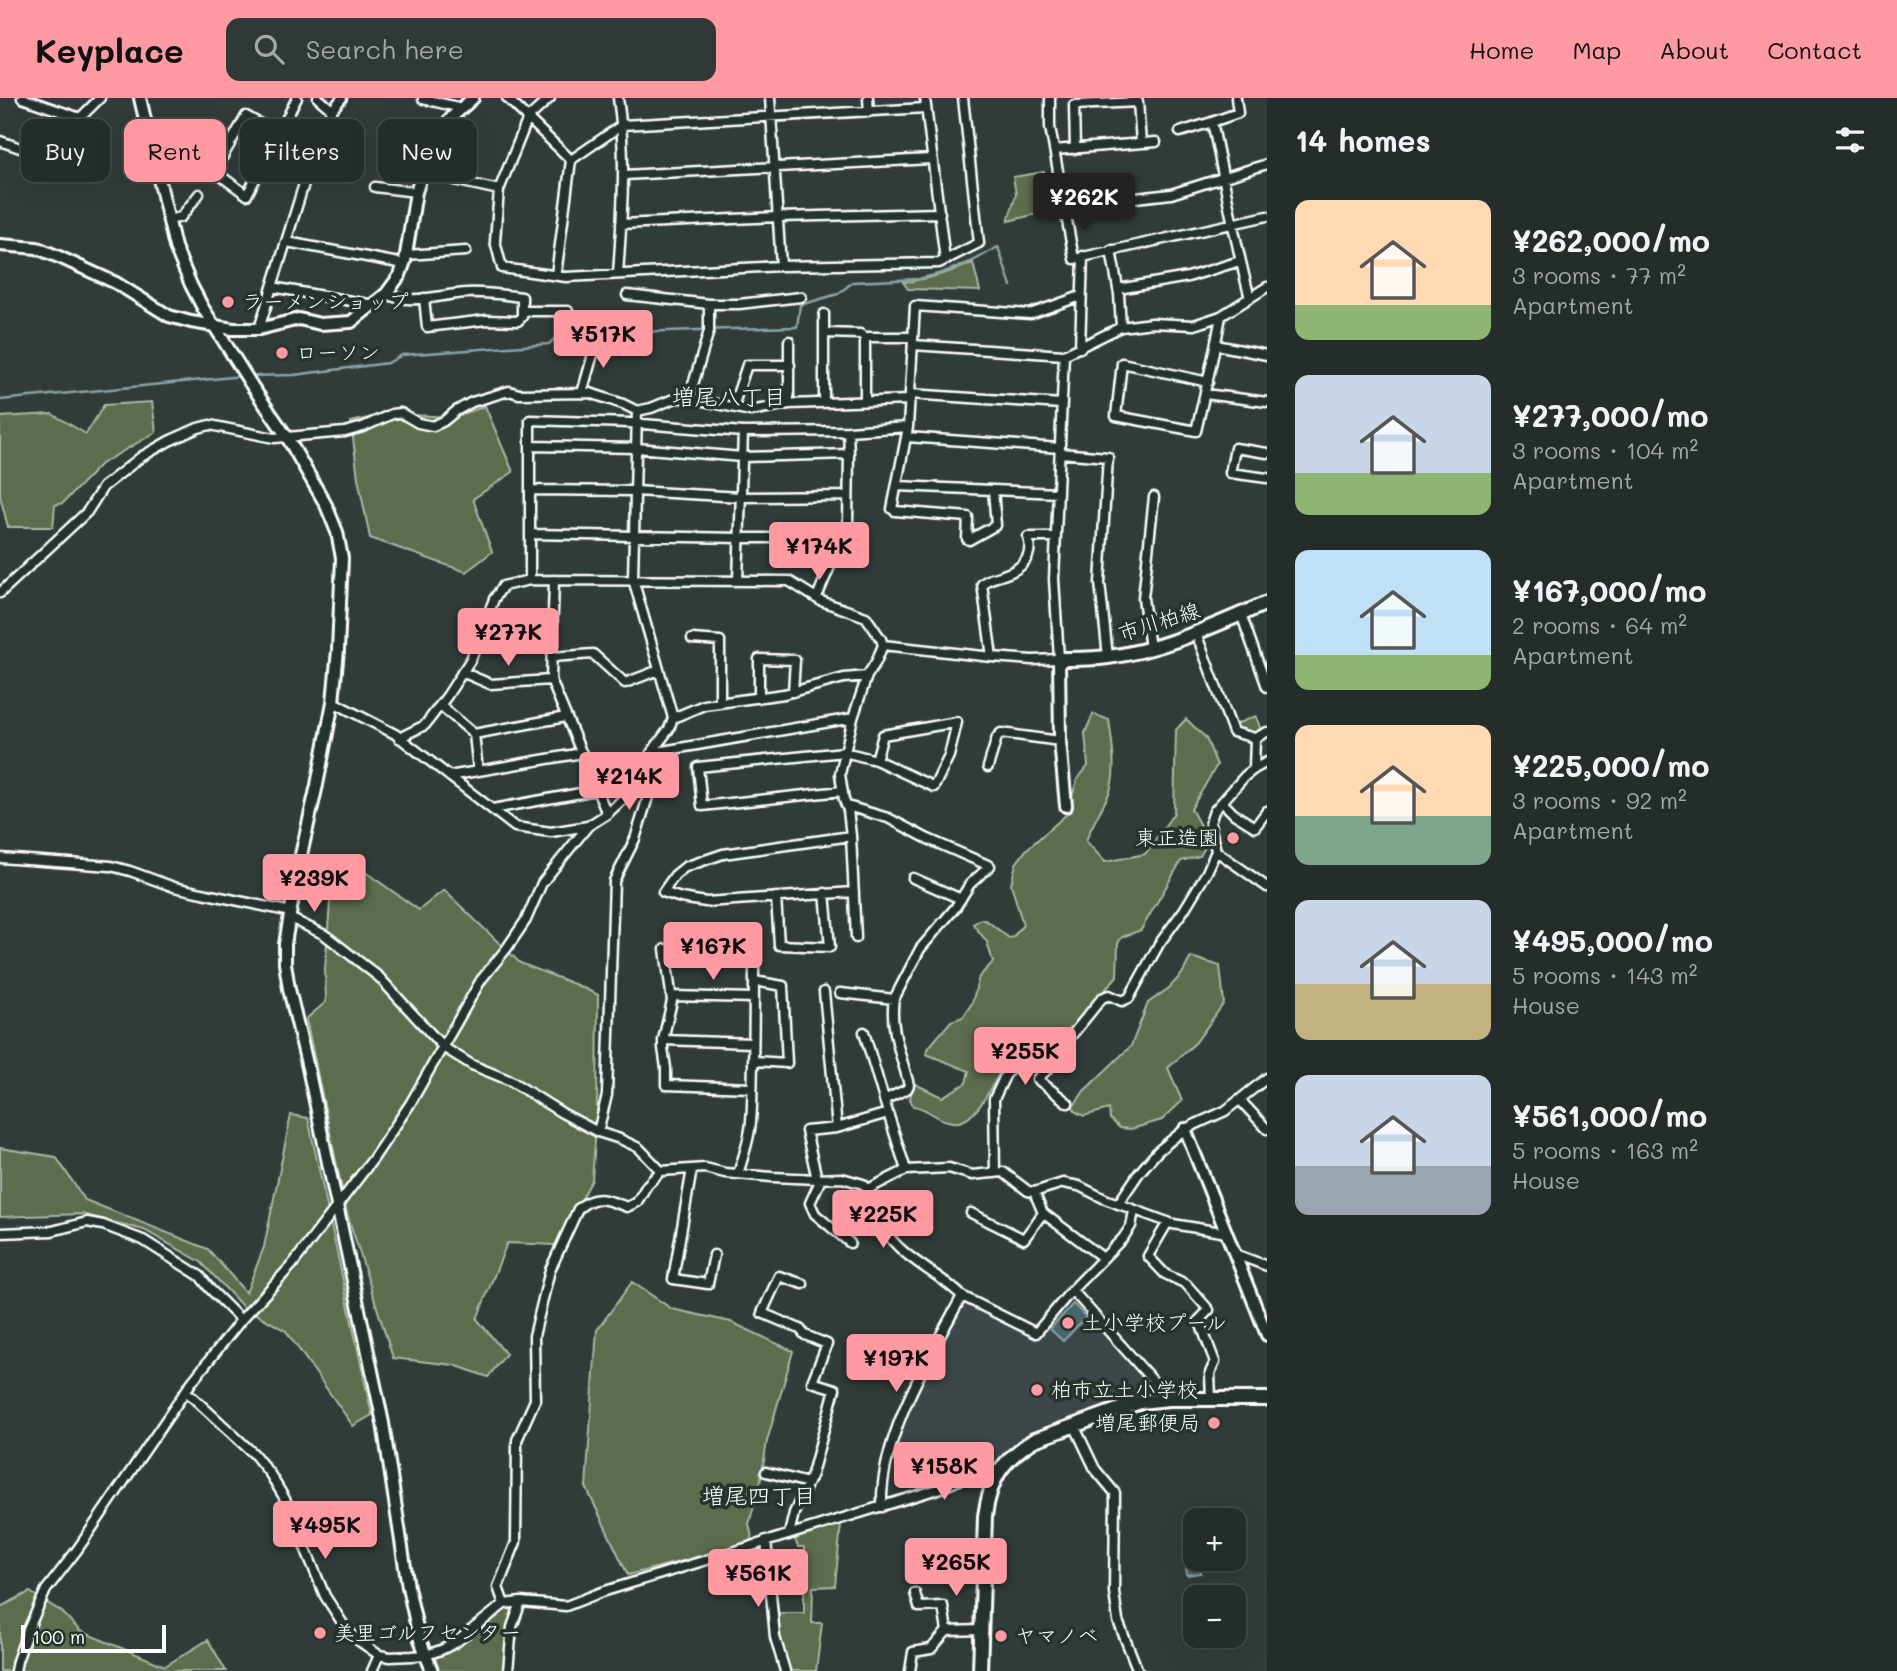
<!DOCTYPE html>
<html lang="en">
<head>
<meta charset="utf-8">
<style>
  body { margin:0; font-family:Mali,"Klee One",sans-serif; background:#313937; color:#f1f3f6; height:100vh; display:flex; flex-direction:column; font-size:26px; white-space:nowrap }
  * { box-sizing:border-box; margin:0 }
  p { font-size:23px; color:#a3a8a9 }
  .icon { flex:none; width:38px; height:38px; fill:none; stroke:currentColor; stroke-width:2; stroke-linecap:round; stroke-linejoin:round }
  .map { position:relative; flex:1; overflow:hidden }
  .details { display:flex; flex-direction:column; background:#252d2b; width:630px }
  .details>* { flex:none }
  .guide { position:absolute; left:21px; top:21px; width:665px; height:63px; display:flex; gap:14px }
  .fabs { position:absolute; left:1183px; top:1410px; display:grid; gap:14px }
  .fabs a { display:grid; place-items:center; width:63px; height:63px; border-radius:14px; background:#252d2b; box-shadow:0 7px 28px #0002,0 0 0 2px #424947; font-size:35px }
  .scale { position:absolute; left:21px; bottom:18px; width:145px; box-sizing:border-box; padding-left:7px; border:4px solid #fff; border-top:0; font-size:19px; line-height:24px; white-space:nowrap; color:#fff; -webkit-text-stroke:5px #26332d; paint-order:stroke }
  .price { position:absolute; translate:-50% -60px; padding:0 16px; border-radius:7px; background:#ff9aa2; color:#111; font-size:23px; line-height:46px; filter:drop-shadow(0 2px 4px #0008) }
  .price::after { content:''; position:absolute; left:50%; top:42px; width:21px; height:16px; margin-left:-10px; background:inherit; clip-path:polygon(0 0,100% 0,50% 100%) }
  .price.active { background:#222; color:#fff }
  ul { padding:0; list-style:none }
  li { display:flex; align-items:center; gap:21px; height:175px; padding:0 28px }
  li span { display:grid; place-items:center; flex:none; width:196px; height:140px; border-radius:14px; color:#555 }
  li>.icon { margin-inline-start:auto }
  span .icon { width:84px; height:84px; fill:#fffc; stroke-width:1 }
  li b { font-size:30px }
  h2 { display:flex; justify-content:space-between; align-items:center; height:84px; padding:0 28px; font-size:30px }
  .tag { padding:0 24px; border-radius:14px; background:#252d2b; box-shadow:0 7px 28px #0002,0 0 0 2px #424947; font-size:24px; line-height:63px }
  .tag.active { background:#ff9aa2; color:#111 }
  header { display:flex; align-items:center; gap:42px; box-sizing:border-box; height:98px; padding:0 35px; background:#ff9aa2; color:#111 }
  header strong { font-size:33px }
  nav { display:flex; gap:38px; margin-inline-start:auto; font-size:24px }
  .search { width:490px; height:63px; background:#313937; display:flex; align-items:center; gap:18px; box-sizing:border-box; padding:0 24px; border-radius:14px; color:#a3a8a9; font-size:26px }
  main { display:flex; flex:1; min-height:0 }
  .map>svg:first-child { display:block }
  .built { fill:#3e4648 }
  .green { fill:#5c6c4e; stroke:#aeb6a6; stroke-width:2 }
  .water { fill:#44666a; stroke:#8fa3a6; stroke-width:2 }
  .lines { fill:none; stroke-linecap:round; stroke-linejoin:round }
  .stream { stroke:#8fa3a6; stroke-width:2.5 }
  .street-casing { stroke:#fff; stroke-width:13 }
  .secondary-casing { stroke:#fff; stroke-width:16 }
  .primary-casing { stroke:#fff; stroke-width:18 }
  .street { stroke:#26332d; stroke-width:8 }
  .secondary { stroke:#26332d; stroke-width:10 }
  .primary { stroke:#26332d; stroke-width:12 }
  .poi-dot { fill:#ff9aa2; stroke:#26332d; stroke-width:2.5 }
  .labels { text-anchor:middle; stroke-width:7; stroke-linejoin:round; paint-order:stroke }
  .poi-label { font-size:21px; fill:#fff; stroke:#26332d; text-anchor:start }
  .street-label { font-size:21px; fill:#fff; stroke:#26332d }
  .neighbourhood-label { font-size:23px; fill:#fff; stroke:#26332d }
</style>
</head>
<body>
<header>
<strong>Keyplace</strong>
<div class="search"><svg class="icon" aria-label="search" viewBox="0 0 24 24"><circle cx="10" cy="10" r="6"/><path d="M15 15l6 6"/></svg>Search here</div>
<nav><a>Home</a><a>Map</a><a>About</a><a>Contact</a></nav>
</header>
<main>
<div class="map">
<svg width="1267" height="1573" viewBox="0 0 1267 1573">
  <rect width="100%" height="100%" fill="#313c39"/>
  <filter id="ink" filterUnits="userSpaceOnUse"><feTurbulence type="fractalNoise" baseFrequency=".0143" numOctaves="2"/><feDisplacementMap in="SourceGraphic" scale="14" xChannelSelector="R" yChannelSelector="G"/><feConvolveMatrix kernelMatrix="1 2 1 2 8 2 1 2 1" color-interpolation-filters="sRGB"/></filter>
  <g filter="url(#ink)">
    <path class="built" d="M 1070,1203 L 1076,1204 L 1154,1290 L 1153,1294 L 1132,1298 L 1058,1324 L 1043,1328 L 1010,1347 L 996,1363 L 984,1363 L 939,1384 L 939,1374 L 906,1369 L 892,1365 L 903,1330 L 924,1280 L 959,1209 L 970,1205 L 1037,1240 Z"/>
    <path class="green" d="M 1044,74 L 1053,112 L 1008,123 L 1016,96 L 1013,79 Z
      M 973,165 L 980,193 L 908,191 L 903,184 C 928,182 950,174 973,165 Z
      M 152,304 L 156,334 L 101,366 L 63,405 L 55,407 L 53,429 L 8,429 L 0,398 L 0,319 L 52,316 L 86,336 L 104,307 Z
      M 485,308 L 513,374 L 473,401 L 492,454 L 466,474 L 370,440 L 358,380 L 351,324 L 385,316 L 455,319 Z
      M 1093,616 L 1109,622 C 1112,644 1117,671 1110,693 C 1103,710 1092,725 1086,743 L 1105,764 L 1145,756 L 1174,715 L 1176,632 L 1186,621 L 1206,640 L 1217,667 L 1191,711 L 1203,733 L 1208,744 L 1200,758 L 1181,763 L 1141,832 L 1122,839 L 1118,845 L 1117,878 L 1057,948 L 1037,933 C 1028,941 1016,949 1009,959 C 997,975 980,1021 959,1024 C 938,1026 929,1009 913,1008 L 910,1001 L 913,985 L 942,999 L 966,985 L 969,973 L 926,956 L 929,949 L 951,923 L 963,919 L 972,905 L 979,879 L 993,864 L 987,844 L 973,826 L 981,821 L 987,823 L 1009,840 L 1013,839 L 1023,827 L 1011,786 L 1016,766 L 1026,752 L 1067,716 L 1077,682 L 1088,668 L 1085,635 Z
      M 1256,618 L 1261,633 L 1257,636 L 1240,633 L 1236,626 Z
      M 354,766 L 419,812 L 444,792 L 520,865 L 579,888 L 598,897 L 597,1018 L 592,1082 L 556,1147 L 507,1145 L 477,1221 L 506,1256 L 488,1279 L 454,1267 L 393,1260 L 347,1115 L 306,921 L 326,904 L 325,871 L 331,791 Z
      M 1191,859 L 1220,868 L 1224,905 L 1196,944 L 1168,970 L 1182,1003 L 1162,1022 L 1131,1031 L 1120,1030 L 1110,1021 L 1109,1011 L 1084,1018 L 1076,1014 L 1073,1009 L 1084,993 L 1131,948 L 1148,905 L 1169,890 L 1182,876 Z
      M 291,1017 L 308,1020 L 372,1317 L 353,1328 L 286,1233 L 242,1208 L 201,1164 L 144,1132 L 82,1116 L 0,1119 L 0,1050 L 56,1059 L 85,1102 L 208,1151 L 246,1195 L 264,1149 Z
      M 632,1184 L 672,1211 L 731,1224 L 793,1253 L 767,1343 L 761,1381 L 749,1426 L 760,1475 L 697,1459 L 628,1477 L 586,1389 L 597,1232 Z
      M 841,1426 L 835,1488 L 813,1489 L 812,1525 L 822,1525 L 816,1573 L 789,1573 L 779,1541 L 779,1515 L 804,1515 L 804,1449 L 798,1449 L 794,1439 Z
      M 30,1494 L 62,1514 L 80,1533 L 165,1568 L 208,1542 L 226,1573 L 0,1573 L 0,1509 Z
      M 514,1509 L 507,1530 L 505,1573 L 436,1573 L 430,1558 L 459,1548 L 505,1510 Z"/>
    <path class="water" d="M 1073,1206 L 1086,1219 L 1063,1243 L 1050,1231 Z
      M 1195,1458 L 1195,1461 L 1200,1461 L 1201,1475 L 1187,1477 L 1185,1459 Z"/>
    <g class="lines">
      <path class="stream" d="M 249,278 L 294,277 L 388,265 L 402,257 L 549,246 L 568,227 L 600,214 L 631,217 L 634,234 L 797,229 L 800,207 L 838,196 L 853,184 L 919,181 L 942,175 L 973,163 L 998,149 L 1011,188
        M 0,302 L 243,278"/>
      <g class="street-casing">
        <path id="street" d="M 22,0 L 80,20 L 100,0
          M 318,0 L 332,12
          M 507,0 L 571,62
          M 550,0 L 528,20 L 499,92 L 495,143 L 502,170 L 566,179 L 781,168 L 939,165 L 979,145 L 963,0
          M 770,0 L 781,168
          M 868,0 L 869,14
          M 925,0 L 945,162
          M 1050,0 L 1050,29 L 1074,161 L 1267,118
          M 1236,0 L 1238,15 L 1212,24 C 1225,83 1234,142 1250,200
          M 423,1 L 462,10
          M 1180,34 L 1212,24
          M 0,43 L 52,61
          M 1075,51 L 1074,7 L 1138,4 L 1141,45
          M 1054,52 L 1156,44
          M 159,73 L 199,62 L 247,97 L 297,0
          M 214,74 L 246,18 L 278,36
          M 422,75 L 499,92
          M 624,77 L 931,61
          M 375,89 L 416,94
          M 1064,108 L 1171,96 L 1267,66
          M 169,122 L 181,119 L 199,96
          M 621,126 L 779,119 L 940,115
          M 287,144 L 404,166
          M 406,157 L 466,153
          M 618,176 C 622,117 627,59 618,0
          M 556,177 L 571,62 L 622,27 L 926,10
          M 272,189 L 374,207
          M 1118,191 L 1188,179 L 1240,163
          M 386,196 C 410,208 442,196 467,195 C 486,194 504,197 522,199 L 522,219 L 518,223 L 486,222 L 427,229 L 424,200
          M 627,197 L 709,206 L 739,206 L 801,199
          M 522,213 L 568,213
          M 824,216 L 824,305
          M 1121,229 L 1152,225 L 1194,227 L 1221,218 L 1267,189
          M 259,231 L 320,34 L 332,12 L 342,0
          M 824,235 L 860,236 L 865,239 L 913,239
          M 913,247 L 1064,257
          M 1216,247 L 1267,257
          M 1080,250 L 1083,158
          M 1208,284 L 1122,265 L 1116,318 L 1196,333 C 1205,295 1214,257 1221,218
          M 582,295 L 597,242
          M 910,296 L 1062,306
          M 1205,296 L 1267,304
          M 689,300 L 709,233 L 709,206
          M 865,303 L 865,239
          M 789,306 L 789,243
          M 733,309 L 747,267 L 790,267
          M 907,339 L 1060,350
          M 531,348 L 637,350 L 742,359 L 849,356
          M 1060,355 L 1108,359 L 1100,485 L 1108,559
          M 1267,355 L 1235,350 L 1230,375 L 1267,380
          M 897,388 L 993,392
          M 531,392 L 635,393 L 741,399 L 848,398
          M 1058,395 L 993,392 L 996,427 L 969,442 L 967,441 L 968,419 L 895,413 L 892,411 L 908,329 L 915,208 L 1030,216 L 1081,198
          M 531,436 L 740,440 L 842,440
          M 1056,439 L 1028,439 C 1034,459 1022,471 1003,477 C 995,480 988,480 982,486 L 992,559 L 1032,562 L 1059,561 L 1054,481 L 1064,257 L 1121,229 L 1119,196 L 1111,152
          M 530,482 L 530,322 L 630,325 L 743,334 L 848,333 L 908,329
          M 554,482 L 551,582 L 607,716
          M 738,483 L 743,334
          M 0,495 L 87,414 L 103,389 L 141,359 L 169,343 L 198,330 L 210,327 L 274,340 L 287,339 L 345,334 L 363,329 L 392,316 L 401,315 L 418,325 L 433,328 L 444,323 L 456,313 L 472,304 L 509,293 L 519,296 L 590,295 L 623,306 L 637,313 L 651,310 L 676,300 L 689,300 L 750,313 L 789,306 L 910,302
          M 817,499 L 848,426 L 849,356 L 848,333
          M 1241,516 L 1267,589
          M 1196,535 L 1233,634 L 1255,640 L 1267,634
          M 692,541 L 720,543 L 720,605
          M 883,547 L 992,559
          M 1150,550 L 1143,500 L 1154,399
          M 552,559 L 593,556 L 625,585 L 659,572
          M 462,574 L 490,586 L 551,582
          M 759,600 L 759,561 L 795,562 L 793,594
          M 333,604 L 395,636 L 515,729 L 551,734 L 588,728
          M 440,607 L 474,636 L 478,673
          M 673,620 L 704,607 L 784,596 L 844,580 L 867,578
          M 474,636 L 566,619
          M 399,640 L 425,627 L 447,598 L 471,561 L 494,501 L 503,488 L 530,482 L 789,483 L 821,503 L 866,519 L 881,541 L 883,547 L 876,564 L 867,578 L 853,620 L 840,676 L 844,702 L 848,712 L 851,738 L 856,840
          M 651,655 L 853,620
          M 988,669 L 997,639 L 1001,635 L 1060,643
          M 1254,671 L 1255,640
          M 449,678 L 582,655
          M 842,693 L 702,708 L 698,669 L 844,654 L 876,662 L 934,689 L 949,658 L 957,624 L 883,637 L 876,662
          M 1222,704 L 1234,716 L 1255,729 L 1267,713
          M 493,711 L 597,692
          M 851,738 L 723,756 L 685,769 L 675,777 L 663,794 L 681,800 L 706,804 L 854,794
          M 1216,753 L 1267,789
          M 0,760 L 111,768 L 130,773 L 174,789 L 291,814
          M 913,780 L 961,801
          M 776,799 L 779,847 L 830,849 L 825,795
          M 290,820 L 325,837 L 379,879 L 443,949 L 472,967 L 511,983 L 562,1015 L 598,1034 L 620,1041 L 639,1050 L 661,1073
          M 824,894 L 837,1030
          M 840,895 L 894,901 L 920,851 L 955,810 L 970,786 L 990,768 L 928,741 L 888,720 L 847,708
          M 672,898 L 754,900
          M 864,934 L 888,1015
          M 663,942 L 753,945
          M 1059,953 L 1060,960 L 1037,981 L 1068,1005
          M 753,963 L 787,965 L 783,888 L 754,883
          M 884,1002 L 907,991 L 909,987 C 902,959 889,930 894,901
          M 1240,1002 L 1267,1031
          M 598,1034 L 607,997 L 614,783 L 635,741 L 648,699 L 643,671
          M 692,1071 L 673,1181 L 708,1186 L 714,1157
          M 995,1075 L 994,1001 L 1005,978 L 1029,944 L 1036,942 L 1052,954 L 1059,953 L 1102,900 L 1109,897 L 1122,903 L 1129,900 L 1159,846 L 1184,812 L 1207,774 L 1216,753 L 1210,725 L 1214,713 L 1245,678 L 1254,671 L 1267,664
          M 738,1076 C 743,1059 750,1041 751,1023 C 753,1005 752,986 753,968 C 754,930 754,892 754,853 L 665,851 L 672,903 L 663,942 L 663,950 L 666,970 L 666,987 L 752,990
          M 817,1081 L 806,1033 L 837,1030 L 888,1015 L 906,1072
          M 821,1081 L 810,1105 L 815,1116 L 850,1145
          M 1034,1094 L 1043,1115 L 1103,1160
          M 1118,1106 L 1139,1075 L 1158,1053 L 1185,1031 L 1225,1013 L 1267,980
          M 971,1115 L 1024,1141 L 1043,1115
          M 1168,1124 L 1148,1158 L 1165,1176 L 1186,1186 L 1209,1212 L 1199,1222 L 1215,1264 L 1210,1275 L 1211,1301
          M 0,1135 L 52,1133 L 87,1124 L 103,1127 L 143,1142 L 200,1178 L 210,1191 L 241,1222
          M 1235,1156 L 1267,1168
          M 1072,1192 L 1123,1140 L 1131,1128 L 1134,1113
          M 186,1293 L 254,1356 L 270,1376 L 285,1401 L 325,1498 L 345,1529 L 356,1541 L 379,1557 L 390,1559 L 412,1558 L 426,1557 L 441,1552 L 455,1545 L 504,1506 L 521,1504 L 566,1508 L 602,1494 L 938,1391 L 982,1372 L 1000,1372
          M 1169,1301 L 1072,1192 L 1036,1235 L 962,1198 C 938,1174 902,1161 884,1131 C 876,1120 875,1104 868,1091 L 906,1072 L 949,1070 L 972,1077 L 1003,1074 L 1028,1093 L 1034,1094 L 1063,1085 L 1079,1088 L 1105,1101 L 1173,1126 L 1227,1135
          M 1074,1327 L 1095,1371 L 1115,1395 L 1114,1494 L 1118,1523 L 1138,1573
          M 766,1374 L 808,1385
          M 882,1409 C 879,1341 930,1257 962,1198
          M 789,1436 L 794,1415 L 812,1376 L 835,1291 L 812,1284 L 827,1246 L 805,1237 L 800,1231 L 762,1215 L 779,1178 L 803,1186
          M 766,1442 L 775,1539 L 785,1573
          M 915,1495 L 919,1509 L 943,1508 L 947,1533
          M 504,1506 L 498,1489 L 516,1444 L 517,1342 L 535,1302 L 534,1238 L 550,1172 L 578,1111 C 595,1095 607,1102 627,1109 L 637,1104 L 647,1087 L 661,1073 L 705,1070 L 725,1075 L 772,1079 L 817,1081 L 842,1080 L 863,1086 L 868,1091
          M 15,1573 L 17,1563 L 28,1532 L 46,1492 L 77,1452 L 191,1285 L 241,1222 L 292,1167 L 373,1061 L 410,1006 L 481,882 L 507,850 L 526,822 L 542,785 L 588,728 L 607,716 L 624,700 L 643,671 L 651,655 L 669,631 L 673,620 L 633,481 L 637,313
          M 372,1573 L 379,1557
          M 508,1573 L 512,1529 L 521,1504
          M 910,1573 L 913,1554 L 931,1551 L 947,1533 L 981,1532"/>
      </g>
      <g class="secondary-casing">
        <path id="secondary" d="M 140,0 L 175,149 L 191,187 L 203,210 L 252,288 L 287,339 L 326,407 L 337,434 L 342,460 L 338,552 L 333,604 L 317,687 L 298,770 L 285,846 L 285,865 L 289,891 L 308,970 L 383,1325 L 408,1489 L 419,1539 L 432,1573
          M 0,147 L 37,150 L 59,159 L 116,185 L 169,218 L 191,224 L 233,231 L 259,231 L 299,221 L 320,226 L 351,224 L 386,196 L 400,177 L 405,163 L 416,94 L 429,55 L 443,30 L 453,18 L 473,0
          M 1059,561 L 1060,643 L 1066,708
          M 1185,1031 L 1267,1237"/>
      </g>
      <g class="primary-casing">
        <path id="primary" d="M 1059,561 C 1076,561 1092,561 1108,559 C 1164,552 1215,527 1267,505
          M 980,1573 L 985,1418 C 990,1381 1002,1362 1034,1342 L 1140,1304 L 1169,1301 L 1267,1301"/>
      </g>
      <use href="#street" class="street"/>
      <use href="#secondary" class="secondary"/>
      <use href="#primary" class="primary"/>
    </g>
  </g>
  <g class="poi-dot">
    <circle cx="228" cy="204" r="7"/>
    <circle cx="282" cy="255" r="7"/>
    <circle cx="1233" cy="740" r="7"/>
    <circle cx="1068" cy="1225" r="7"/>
    <circle cx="1037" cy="1292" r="7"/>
    <circle cx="1214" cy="1325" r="7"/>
    <circle cx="320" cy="1535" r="7"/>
    <circle cx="1001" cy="1538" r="7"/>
  </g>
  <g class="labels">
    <g class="poi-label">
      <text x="242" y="211">ラーメンショップ</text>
      <text x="296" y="262">ローソン</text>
      <text x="1219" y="747" text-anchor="end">東正造園</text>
      <text x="1082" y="1232">土小学校プール</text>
      <text x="1051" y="1299">柏市立土小学校</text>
      <text x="1200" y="1332" text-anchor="end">増尾郵便局</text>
      <text x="334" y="1542">美里ゴルフセンター</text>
      <text x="1015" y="1545">ヤマノベ</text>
    </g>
    <g class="street-label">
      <text transform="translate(1159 524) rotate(-17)" y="7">市川柏線</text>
    </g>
    <g class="neighbourhood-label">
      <text x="729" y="307">増尾八丁目</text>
      <text x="759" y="1406">増尾四丁目</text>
    </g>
  </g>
</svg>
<div class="fabs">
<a>+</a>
<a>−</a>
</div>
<div class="scale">100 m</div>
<b class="price active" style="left:1084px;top:135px">¥262K</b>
<b class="price" style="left:603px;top:272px">¥517K</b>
<b class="price" style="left:819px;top:484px">¥174K</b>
<b class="price" style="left:508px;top:570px">¥277K</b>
<b class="price" style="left:629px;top:714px">¥214K</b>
<b class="price" style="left:314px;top:816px">¥239K</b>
<b class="price" style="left:713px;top:884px">¥167K</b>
<b class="price" style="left:1025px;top:989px">¥255K</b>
<b class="price" style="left:883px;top:1152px">¥225K</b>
<b class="price" style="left:896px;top:1296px">¥197K</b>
<b class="price" style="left:944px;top:1404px">¥158K</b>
<b class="price" style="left:325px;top:1463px">¥495K</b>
<b class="price" style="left:956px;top:1500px">¥265K</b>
<b class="price" style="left:758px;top:1511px">¥561K</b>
<div class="guide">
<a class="tag">Buy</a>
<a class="tag active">Rent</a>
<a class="tag">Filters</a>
<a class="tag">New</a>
</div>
</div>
<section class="details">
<h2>14 homes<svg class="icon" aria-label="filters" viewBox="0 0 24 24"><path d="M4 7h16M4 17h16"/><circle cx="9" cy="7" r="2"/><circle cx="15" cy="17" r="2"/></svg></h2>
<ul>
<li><span style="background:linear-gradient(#ffd9b3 75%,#8fb573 0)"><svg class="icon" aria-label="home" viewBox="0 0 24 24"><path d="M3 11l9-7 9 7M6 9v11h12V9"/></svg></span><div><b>¥262,000/mo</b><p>3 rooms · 77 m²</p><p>Apartment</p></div></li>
<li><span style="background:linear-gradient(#c9d6e8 70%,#8fb573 0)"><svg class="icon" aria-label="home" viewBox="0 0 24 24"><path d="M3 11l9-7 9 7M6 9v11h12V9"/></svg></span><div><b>¥277,000/mo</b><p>3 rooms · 104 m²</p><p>Apartment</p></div></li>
<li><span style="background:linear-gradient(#bfe0f5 75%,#8fb573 0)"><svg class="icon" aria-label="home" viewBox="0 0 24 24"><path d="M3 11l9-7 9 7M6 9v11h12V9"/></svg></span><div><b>¥167,000/mo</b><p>2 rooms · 64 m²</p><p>Apartment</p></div></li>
<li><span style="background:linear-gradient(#ffd9b3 65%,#7fa58c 0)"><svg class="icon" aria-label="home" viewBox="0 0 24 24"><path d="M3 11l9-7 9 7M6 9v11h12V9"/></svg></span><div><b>¥225,000/mo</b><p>3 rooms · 92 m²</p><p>Apartment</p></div></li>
<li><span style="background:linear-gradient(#c9d6e8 60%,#c2b280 0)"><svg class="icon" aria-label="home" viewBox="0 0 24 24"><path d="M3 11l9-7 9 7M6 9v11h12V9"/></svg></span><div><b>¥495,000/mo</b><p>5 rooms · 143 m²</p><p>House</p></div></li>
<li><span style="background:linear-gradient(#c9d6e8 65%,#9aa5b1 0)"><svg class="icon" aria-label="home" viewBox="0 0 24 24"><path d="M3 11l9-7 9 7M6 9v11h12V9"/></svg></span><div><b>¥561,000/mo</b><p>5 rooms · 163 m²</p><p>House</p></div></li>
</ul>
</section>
</main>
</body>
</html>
